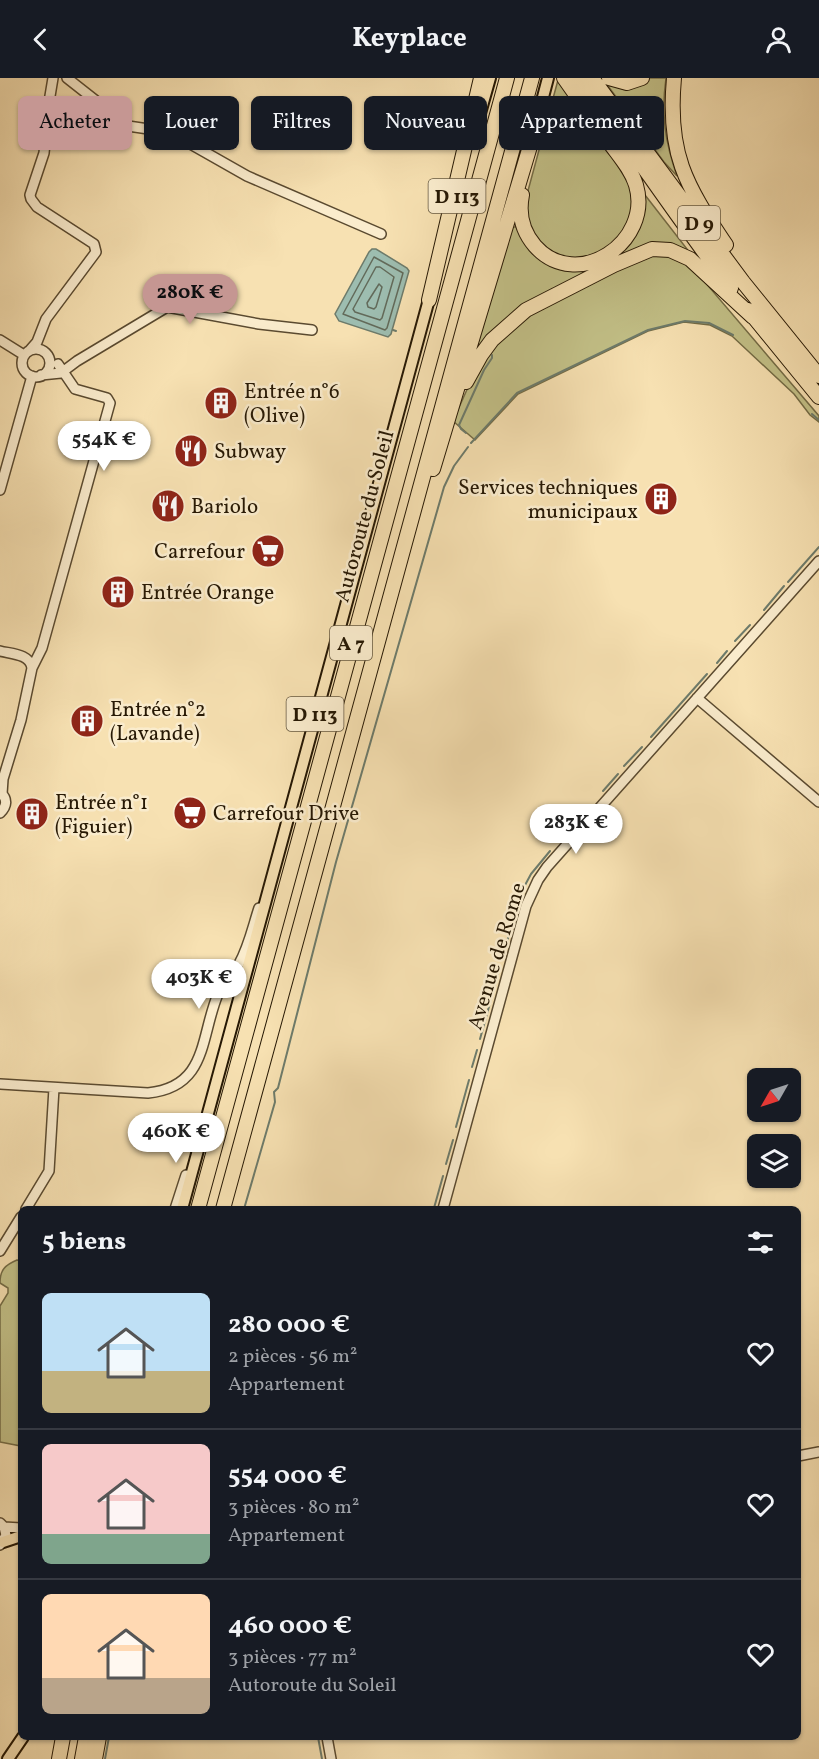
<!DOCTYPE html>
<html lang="fr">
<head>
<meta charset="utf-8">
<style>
  body { margin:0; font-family:Vollkorn,serif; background:#20242c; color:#f1f3f6; height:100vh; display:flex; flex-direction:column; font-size:22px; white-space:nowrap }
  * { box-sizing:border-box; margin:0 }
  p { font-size:20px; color:#9ea1a6 }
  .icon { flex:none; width:33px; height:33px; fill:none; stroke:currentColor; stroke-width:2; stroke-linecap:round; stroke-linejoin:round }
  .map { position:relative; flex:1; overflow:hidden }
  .details { position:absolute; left:18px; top:1128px; width:783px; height:534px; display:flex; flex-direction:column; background:#171b24; border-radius:9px; box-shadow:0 2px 4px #0004 }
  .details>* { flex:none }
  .guide { position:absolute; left:18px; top:18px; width:783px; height:54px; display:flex; gap:12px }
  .needle { width:39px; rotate:231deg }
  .controls { position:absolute; left:747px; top:990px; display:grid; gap:12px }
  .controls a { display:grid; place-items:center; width:54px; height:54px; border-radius:9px; background:#171b24; box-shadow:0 2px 4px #0004; font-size:30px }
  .price { position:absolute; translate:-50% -51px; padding:0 14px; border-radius:21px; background:#fff; color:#222; font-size:20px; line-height:39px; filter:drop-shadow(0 2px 3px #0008) }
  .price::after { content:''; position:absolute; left:50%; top:36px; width:18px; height:14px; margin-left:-9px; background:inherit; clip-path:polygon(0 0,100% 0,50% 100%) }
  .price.on { background:#c59692; color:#111 }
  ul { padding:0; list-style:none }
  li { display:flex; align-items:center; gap:18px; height:150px; padding:0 24px }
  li+li { border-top:2px solid #363941 }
  li span { display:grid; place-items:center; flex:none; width:168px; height:120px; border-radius:9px; color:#555 }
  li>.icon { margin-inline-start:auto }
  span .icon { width:72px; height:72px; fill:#fffc; stroke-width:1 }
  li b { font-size:26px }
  h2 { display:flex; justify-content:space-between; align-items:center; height:72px; padding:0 24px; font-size:26px }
  .pill { padding:0 21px; border-radius:9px; background:#171b24; box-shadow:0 2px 4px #0004; font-size:21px; line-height:54px }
  .pill.on { background:#c59692; color:#111 }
  header { display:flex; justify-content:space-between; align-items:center; height:78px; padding:0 24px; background:#171b24; font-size:27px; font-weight:700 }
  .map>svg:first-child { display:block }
  .green { fill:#c3c188; stroke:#746c46; stroke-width:1.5 }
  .water { fill:#9dbdb0; stroke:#6d7b6b; stroke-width:1.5 }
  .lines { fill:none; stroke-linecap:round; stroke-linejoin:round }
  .shore { stroke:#626a5a; stroke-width:1.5 }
  .stream { stroke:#6d7b6b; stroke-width:2 }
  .minor-casing { stroke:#5a4a30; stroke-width:12 }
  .major-casing { stroke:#261804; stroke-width:14 }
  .highway-casing { stroke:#261804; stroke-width:16 }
  .minor { stroke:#faeccd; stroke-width:9 }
  .major { stroke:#f7e1b2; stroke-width:10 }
  .highway { stroke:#f7e1b2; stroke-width:14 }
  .labels { text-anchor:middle; stroke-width:5; stroke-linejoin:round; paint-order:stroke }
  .shield { fill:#faeccd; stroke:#665840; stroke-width:1.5 }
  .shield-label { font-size:20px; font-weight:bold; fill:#261804 }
  .poi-label { font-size:21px; fill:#261804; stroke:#faeccd; text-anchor:start }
  .street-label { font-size:21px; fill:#261804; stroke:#faeccd }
</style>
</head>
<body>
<header><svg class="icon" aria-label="back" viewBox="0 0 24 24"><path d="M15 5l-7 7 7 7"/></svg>Keyplace<svg class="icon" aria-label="person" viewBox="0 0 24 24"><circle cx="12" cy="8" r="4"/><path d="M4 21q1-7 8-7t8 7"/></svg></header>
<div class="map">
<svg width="819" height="1681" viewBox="0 0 819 1681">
  <rect width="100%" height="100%" fill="#f7e1b2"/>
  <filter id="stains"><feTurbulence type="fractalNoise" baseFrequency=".00333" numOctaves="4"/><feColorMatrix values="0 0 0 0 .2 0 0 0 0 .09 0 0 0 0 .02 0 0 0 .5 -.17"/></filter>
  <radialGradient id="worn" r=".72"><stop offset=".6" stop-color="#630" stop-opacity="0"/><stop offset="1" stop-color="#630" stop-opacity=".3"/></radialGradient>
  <path class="green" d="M 647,0 L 666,0 C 661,36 665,64 677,98 L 664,84 L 608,8 Z
    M 558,2 L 628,99 L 634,125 L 627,151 L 608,171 L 581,182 L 549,175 L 529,152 L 525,136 L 526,120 Z
    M 645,117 L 687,171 L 686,173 L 670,167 L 541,220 L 473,282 L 512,149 L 517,149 L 550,186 L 608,182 L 643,118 Z
    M 654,176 L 673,177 L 693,190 L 819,338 L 819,344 L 810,337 L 794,316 L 732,258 L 710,247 L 684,244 L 648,253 L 518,316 L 475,362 L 453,343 L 469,307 L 497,264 L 516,245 L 631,184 Z
    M 17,1182 L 21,1183 L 21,1368 L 0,1364 L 0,1228 L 8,1215 L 8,1210 L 0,1205 C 0,1192 5,1187 17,1182 Z"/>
  <path class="water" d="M 372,171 L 376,171 L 407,190 L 409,193 L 391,256 L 388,259 L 339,243 L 335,236 L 369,174 Z"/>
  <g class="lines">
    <path class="shore" d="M 374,179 L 403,195 L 387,250 L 385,252 L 343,236 Z
      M 376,189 L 380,189 L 394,199 L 382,240 L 380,242 L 355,234 L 353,231 Z
      M 379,206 L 382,209 L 376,229 L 374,231 L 368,229 L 367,225 Z"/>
    <path class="stream" d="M 393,252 L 396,253
      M 812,336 L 819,342
      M 466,355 L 461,351 L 459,347 L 484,292 L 492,280 L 492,277
      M 471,365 L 517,315 L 648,252 L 685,243 L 709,245 L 733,257
      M 788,504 L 819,469
      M 764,532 L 784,508
      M 735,563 L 750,547
      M 717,585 L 727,573
      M 651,659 L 707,596
      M 624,688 L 642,669
      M 603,713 L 618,696
      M 577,742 L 590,727
      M 560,762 L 570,749
      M 524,809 L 531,796 L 550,773
      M 503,877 L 519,823
      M 480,961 L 500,889
      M 472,989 L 477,972
      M 456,1049 L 469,1002
      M 446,1086 L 453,1062
      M 434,1130 L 443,1098
      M 244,1131 L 275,1024 L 274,1014 L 278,1010 L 336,784 L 444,409 L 454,388 L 468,369
      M 318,1659 L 322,1681
      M 105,1681 L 109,1659"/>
    <g class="minor-casing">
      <path id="minor" d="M 67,0 L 128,48 L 162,53 L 180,60 L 247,98 L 381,156
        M 0,262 L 24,277
        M22 285a14 14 0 1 1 28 0a14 14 0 1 1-28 0Z
        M 30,272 L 37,264 L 46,241 L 96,174 L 94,166 L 37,129 L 31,121 L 30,117 L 44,75 L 49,24 L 53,0
        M 41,297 L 61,295 L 77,283 L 167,229 L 259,246 L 312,252
        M 0,412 L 32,298
        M 0,573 C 12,576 30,576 32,590
        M 697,620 L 819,724
        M 0,714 C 8,721 7,728 0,735
        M 2,716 L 3,701 L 21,642 L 32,590 L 42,570 L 110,325 L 107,320 L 75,311 L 58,286
        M 0,1006 L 148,1015 C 208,1009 200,959 218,916 C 223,905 233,896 239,886 C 249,868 253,848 259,830
        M 26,1131 L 49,1093 L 54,1010
        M 175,1131 L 186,1097
        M 443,1131 L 526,828 L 538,802 L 547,789 L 819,483
        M 0,1173 L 21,1139
        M 798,1378 L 819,1374
        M 0,1445 L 4,1449 L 6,1457 L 0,1467
        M 4,1449 L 21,1450
        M 327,1659 L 331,1681"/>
    </g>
    <g class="major-casing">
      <path id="major" d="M 473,60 L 490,0
        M 531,65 L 548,0
        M 182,1131 L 431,214
        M 3,1464 L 21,1458
        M 8,1681 L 23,1659"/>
    </g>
    <g class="highway-casing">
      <path id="highway" d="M 579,0 C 631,69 678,141 731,210
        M 592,0 L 743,204 L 819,298
        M 609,0 L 627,5 L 642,0
        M 674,0 C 667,75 685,106 726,167
        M 522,117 C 518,137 522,153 535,168 C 577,215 653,164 636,107 C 631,91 619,78 609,64 C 594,43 579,21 564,0
        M 429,222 L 481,0
        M 748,232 L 819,319
        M 466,304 L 481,277 L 492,262 L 526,232 L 614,187 L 652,171 L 670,172 L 690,181 L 753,239
        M 433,391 L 531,65
        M 198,1131 L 507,0
        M 223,1131 L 532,0
        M 59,1681 L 63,1659
        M 82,1681 L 86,1659
        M 95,1681 L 99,1659"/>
    </g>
    <use href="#minor" class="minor"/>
    <use href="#major" class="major"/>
    <use href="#highway" class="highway"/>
  </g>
  <defs>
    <g id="building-disc" transform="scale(1.725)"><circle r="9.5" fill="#8f2418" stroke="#faeccd"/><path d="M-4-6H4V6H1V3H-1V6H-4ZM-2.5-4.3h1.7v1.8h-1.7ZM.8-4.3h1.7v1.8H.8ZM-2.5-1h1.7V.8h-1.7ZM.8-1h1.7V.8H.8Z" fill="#fff"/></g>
    <g id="restaurant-disc" transform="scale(1.725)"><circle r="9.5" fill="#8f2418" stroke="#faeccd"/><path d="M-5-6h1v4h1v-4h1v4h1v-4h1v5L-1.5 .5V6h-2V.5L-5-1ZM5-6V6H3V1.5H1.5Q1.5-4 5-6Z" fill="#fff"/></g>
    <g id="supermarket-disc" transform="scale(1.725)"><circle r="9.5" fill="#8f2418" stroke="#faeccd"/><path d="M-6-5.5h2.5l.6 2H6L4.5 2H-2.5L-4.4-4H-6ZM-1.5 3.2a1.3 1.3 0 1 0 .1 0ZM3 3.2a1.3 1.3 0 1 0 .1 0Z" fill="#fff"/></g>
  </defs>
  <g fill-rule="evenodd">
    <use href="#building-disc" x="221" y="325"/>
    <use href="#restaurant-disc" x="191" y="373"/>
    <use href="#building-disc" x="661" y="421"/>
    <use href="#restaurant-disc" x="168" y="428"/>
    <use href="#supermarket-disc" x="268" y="473"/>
    <use href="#building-disc" x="118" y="514"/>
    <use href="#building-disc" x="87" y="643"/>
    <use href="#supermarket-disc" x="190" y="735"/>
    <use href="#building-disc" x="32" y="736"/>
  </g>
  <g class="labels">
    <g class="shield">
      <rect x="428.5" y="101" width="57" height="34" rx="4.5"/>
      <rect x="678" y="128" width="42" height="34" rx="4.5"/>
      <rect x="330" y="548" width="42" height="34" rx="4.5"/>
      <rect x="286.5" y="619" width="57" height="34" rx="4.5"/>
    </g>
    <g class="shield-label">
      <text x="457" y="125">D 113</text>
      <text x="699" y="152">D 9</text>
      <text x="351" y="572">A 7</text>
      <text x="315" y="643">D 113</text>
    </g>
    <g class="poi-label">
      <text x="244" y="320">Entrée n°6<tspan x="244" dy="24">(Olive)</tspan></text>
      <text x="214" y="380">Subway</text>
      <text x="638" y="416" text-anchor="end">Services techniques<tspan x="638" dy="24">municipaux</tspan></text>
      <text x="191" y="435">Bariolo</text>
      <text x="245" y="480" text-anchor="end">Carrefour</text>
      <text x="141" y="521">Entrée Orange</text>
      <text x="110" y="638">Entrée n°2<tspan x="110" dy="24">(Lavande)</tspan></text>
      <text x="55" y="731">Entrée n°1<tspan x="55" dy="24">(Figuier)</tspan></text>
      <text x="213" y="742">Carrefour Drive</text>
    </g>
    <g class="street-label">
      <text transform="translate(364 438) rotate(-75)" y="7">Autoroute du Soleil</text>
      <text transform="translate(496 878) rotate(-73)" y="7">Avenue de Rome</text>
    </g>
  </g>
  <rect width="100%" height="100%" filter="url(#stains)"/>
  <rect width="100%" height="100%" fill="url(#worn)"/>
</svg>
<div class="controls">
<a><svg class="needle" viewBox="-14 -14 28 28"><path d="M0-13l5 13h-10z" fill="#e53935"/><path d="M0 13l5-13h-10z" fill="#9ea1a6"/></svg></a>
<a><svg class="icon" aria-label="layers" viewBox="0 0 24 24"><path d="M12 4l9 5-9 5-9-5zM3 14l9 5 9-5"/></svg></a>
</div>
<b class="price on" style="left:190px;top:247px">280K €</b>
<b class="price" style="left:104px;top:394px">554K €</b>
<b class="price" style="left:576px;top:777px">283K €</b>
<b class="price" style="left:199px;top:932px">403K €</b>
<b class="price" style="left:176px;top:1086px">460K €</b>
<div class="guide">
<a class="pill on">Acheter</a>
<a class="pill">Louer</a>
<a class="pill">Filtres</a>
<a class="pill">Nouveau</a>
<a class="pill">Appartement</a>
</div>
<section class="details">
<h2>5 biens<svg class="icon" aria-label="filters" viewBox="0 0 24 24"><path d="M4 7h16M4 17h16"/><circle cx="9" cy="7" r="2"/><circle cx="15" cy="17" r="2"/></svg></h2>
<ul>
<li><span style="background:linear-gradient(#bfe0f5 65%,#c2b280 0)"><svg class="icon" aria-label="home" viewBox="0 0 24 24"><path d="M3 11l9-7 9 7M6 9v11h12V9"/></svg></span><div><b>280 000 €</b><p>2 pièces · 56 m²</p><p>Appartement</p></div><svg class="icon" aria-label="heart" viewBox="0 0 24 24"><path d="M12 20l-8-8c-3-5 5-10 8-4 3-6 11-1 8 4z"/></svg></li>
<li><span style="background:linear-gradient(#f6c9c9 75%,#7fa58c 0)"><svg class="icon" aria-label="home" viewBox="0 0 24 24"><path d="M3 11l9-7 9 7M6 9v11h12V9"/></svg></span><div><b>554 000 €</b><p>3 pièces · 80 m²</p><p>Appartement</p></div><svg class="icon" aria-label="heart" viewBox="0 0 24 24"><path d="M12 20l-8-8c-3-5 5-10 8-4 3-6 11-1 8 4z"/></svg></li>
<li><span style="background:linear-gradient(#ffd9b3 70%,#b9a48a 0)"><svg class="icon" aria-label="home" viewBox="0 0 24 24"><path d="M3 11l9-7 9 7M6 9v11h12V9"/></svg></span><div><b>460 000 €</b><p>3 pièces · 77 m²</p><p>Autoroute du Soleil</p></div><svg class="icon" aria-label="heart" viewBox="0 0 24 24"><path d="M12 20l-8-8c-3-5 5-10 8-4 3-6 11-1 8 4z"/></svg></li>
</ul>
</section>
</div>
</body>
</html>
